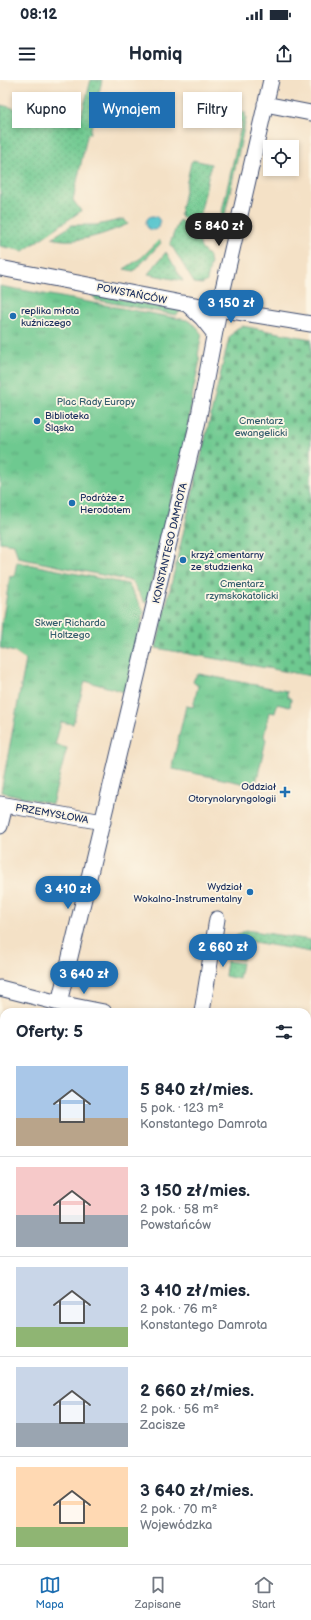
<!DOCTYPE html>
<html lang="pl">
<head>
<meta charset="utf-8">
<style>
  body { margin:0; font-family:"Balsamiq Sans",sans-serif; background:#f6f6f7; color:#1f2937; height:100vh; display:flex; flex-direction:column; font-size:15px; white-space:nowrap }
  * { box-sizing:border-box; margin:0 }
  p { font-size:13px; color:#747a83 }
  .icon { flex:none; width:22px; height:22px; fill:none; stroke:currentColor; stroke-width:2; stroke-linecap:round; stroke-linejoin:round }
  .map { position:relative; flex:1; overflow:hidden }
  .sheet { position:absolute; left:0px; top:928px; width:311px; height:556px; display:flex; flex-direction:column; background:#fff; border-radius:12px 12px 0 0; box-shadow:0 2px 6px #0003 }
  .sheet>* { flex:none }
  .banner { position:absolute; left:12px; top:12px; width:287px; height:36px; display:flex; gap:8px }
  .fabs { position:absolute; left:263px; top:60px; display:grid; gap:8px }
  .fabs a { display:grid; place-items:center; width:36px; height:36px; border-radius:0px; background:#fff; box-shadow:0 2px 6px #0003; font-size:20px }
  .price { position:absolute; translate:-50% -34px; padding:0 9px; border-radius:14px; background:#1f6fb2; color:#fff; font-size:13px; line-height:26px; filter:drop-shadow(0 1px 2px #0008) }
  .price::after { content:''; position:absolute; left:50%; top:24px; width:12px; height:9px; margin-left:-6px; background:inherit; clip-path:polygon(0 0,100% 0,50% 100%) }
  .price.current { background:#222; color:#fff }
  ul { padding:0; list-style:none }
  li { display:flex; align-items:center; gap:12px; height:100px; padding:0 16px }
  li+li { border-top:1px solid #e0e1e3 }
  li span { display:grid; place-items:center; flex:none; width:112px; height:80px; border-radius:0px; color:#555 }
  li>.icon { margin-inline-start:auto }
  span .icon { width:48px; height:48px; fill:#fffc; stroke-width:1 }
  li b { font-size:17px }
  h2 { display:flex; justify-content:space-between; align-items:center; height:48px; padding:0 16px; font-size:17px }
  .pill { padding:0 14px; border-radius:0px; background:#fff; box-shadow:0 2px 6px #0003; font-size:14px; line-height:36px }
  .pill.current { background:#1f6fb2; color:#fff }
  .status { display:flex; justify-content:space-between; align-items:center; height:28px; padding:0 20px; background:#fff; direction:ltr }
  .status svg { height:11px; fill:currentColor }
  header { display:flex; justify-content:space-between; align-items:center; height:52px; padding:0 16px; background:#fff; font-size:18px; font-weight:700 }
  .tab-bar { display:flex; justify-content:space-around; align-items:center; height:56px; border-top:1px solid #e0e1e3; background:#fff; font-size:11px; color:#747a83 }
  .tab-bar a { display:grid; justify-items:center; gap:2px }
  .tab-bar .current { color:#1f6fb2 }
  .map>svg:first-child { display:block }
  .grass { fill:url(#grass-dots); stroke:#447c77 }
  .cemetery { fill:url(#cemetery-stones); stroke:#447c77 }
  .park { fill:url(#park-tufts); stroke:#447c77 }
  .water { fill:#57c5cd; stroke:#397a96 }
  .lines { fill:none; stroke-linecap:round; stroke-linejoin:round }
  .minor-casing { stroke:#3c4a6e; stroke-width:17 }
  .minor { stroke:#fff; stroke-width:15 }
  .tram { stroke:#1b2f5e; stroke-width:1 }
  .rail { stroke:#1b2f5e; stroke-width:3; stroke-dasharray:6 3; stroke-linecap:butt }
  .poi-dot { fill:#1f6fb2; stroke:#fcf5e5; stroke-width:1.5 }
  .labels { text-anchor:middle; stroke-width:3.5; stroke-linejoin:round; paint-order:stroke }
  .street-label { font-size:10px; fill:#1b2f5e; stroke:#fcf5e5 }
  .poi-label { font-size:10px; fill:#1b2f5e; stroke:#fcf5e5; text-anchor:start }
  .park-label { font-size:10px; fill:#345d6d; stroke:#fcf5e5 }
</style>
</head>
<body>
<div class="status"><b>08:12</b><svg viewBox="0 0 49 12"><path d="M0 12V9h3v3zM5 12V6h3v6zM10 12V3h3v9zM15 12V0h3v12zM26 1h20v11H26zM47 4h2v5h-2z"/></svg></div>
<header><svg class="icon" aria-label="menu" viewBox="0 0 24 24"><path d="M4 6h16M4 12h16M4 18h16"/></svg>Homiq<svg class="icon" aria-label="share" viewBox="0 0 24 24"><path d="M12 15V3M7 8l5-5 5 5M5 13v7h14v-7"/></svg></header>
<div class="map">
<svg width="311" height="1484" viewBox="0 0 311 1484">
  <defs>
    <pattern id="grass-dots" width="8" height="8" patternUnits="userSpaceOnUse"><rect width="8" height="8" fill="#6ec990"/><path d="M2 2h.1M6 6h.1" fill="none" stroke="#5aa479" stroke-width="1.8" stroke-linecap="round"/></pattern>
    <pattern id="cemetery-stones" width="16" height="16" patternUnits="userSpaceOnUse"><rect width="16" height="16" fill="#6ec990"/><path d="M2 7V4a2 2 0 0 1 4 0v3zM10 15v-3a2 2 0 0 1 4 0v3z" fill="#5aa479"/></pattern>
    <pattern id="park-tufts" width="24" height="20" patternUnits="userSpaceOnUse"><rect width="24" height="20" fill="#6ec990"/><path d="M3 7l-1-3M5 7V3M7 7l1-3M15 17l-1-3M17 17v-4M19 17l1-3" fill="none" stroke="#5aa479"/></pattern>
  </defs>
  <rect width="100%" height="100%" fill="#fcf5e5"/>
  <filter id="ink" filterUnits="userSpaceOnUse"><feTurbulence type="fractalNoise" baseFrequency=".025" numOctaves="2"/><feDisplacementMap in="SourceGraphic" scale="8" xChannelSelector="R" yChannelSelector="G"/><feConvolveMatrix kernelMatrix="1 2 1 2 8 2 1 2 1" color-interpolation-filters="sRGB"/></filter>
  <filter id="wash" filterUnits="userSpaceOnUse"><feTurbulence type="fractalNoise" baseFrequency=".012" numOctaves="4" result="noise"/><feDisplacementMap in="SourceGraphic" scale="16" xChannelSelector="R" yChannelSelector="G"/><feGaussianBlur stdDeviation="0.9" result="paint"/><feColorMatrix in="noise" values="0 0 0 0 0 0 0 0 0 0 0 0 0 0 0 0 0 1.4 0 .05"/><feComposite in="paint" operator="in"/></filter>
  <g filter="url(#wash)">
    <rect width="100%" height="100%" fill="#f4e1c6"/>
    <path class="grass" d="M 91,0 L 102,0 L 90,53 L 87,56 L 73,120 L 81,131 L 23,171 L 0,166 L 1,25 L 79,44 Z
      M 241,32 L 245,32 L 246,39 L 220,157 L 212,139 L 220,140 L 242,42 L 235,40 Z
      M 193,80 L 211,84 L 198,145 L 192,144 L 180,135 L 191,82 Z
      M 124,139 L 128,144 C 105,154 76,165 52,158 L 72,145 L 97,145 Z
      M 179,140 L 197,151 L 201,168 L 209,176 L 211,182 L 207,201 L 202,204 L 194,203 L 170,163 Z
      M 159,160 L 161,163 L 134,191 L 124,189 L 141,178 Z
      M 166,172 L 183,201 L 148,194 Z
      M 92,214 L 181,231 L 176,235 L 96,220 Z
      M 246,850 L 311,860 L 311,872 L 248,861 L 246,862 L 243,880 L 227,877 L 230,860 Z
      M 227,881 L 242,883 L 239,899 L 225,896 Z"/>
    <path class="cemetery" d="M 242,246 L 311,259 L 311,596 L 156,568 C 181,465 204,362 229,258 L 236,249 Z"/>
    <path class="park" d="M 0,206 L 187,240 L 195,245 L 202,255 L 201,258 L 198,275 L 200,280 L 193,311 L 188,348 L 147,522 L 144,522 L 132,501 L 18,478 L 14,464 L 0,462 Z
      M 17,482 L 128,504 L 144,532 L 125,612 L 85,601 L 73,644 L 61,642 L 55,665 L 67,668 L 52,724 L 1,712 L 26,580 L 14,572 L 0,568 L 2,543 L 10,496 L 14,497 Z
      M 199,594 L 287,611 L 287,616 L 291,619 L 290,627 L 277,624 L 275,633 L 269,632 L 264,656 L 266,660 L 257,699 L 255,703 L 247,704 L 173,689 L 172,686 L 186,626 L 193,627 L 198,606 L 193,602 L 195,597 Z
      M 4,1207 L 4,1295 L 0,1293 L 0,1224 Z"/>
    <path class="water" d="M146 143a7 7 0 1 1 14 0a7 7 0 1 1-14 0Z"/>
  </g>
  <g filter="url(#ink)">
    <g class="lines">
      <g class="minor-casing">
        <path id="minor" d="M 265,24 L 311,33
          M 0,188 L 182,223 L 311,244
          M 187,224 L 202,238 L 214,253
          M 0,724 L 103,742
          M 0,746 L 5,725
          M 0,908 L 59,923 L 104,932
          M 59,923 L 198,341 L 223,209 L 271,0
          M 202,932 L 217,839
          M 307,967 L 311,967
          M 0,1110 L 4,1111
          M 0,1170 L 4,1153
          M 0,1309 L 4,1310
          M 307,1327 L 311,1315
          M 0,1340 L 4,1341
          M 307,1420 L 311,1421
          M 307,1442 L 311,1443
          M 17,1484 L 18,1480
          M 144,1484 L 145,1480"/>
      </g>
      <use href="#minor" class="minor"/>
      <path class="tram" d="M 0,1323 L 4,1324
        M 0,1330 L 4,1331
        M 307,1426 L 311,1428
        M 307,1433 L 311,1435"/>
      <path class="rail" d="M 0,1089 L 4,1089
        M 0,1095 L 4,1096
        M 307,1115 L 311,1116
        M 307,1130 L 311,1131"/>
    </g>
  </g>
  <g class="poi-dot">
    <circle cx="13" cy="236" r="4"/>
    <circle cx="37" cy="341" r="4"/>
    <circle cx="72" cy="423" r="4"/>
    <circle cx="183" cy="480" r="4"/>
    <path d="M283 706h4v4h4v4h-4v4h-4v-4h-4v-4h4z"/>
    <circle cx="250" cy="812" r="4"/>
  </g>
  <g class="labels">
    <g class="street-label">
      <text transform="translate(132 213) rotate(11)" y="4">POWSTAŃCÓW</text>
      <text transform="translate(169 463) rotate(-77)" y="4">KONSTANTEGO DAMROTA</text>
      <text transform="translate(52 733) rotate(10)" y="4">PRZEMYSŁOWA</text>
    </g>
    <g class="poi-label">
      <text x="21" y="234">replika młota<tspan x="21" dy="12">kuźniczego</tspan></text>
      <text x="45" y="339">Biblioteka<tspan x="45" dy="12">Śląska</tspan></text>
      <text x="80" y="421">Podróże z<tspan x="80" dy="12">Herodotem</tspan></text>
      <text x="191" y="478">krzyż cmentarny<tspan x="191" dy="12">ze studzienką</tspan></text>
      <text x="276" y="710" text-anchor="end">Oddział<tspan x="276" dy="12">Otorynolaryngologii</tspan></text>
      <text x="242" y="810" text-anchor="end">Wydział<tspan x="242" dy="12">Wokalno-Instrumentalny</tspan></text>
    </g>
    <g class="park-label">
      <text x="96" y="325">Plac Rady Europy</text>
      <text x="261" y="344">Cmentarz<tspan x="261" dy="12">ewangelicki</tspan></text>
      <text x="242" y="507">Cmentarz<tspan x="242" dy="12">rzymskokatolicki</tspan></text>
      <text x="70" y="546">Skwer Richarda<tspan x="70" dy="12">Holtzego</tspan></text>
    </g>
  </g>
</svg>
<div class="fabs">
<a><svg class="icon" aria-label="locate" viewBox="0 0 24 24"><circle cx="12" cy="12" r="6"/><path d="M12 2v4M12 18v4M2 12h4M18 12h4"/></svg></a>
</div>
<b class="price current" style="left:219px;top:167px">5 840 zł</b>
<b class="price" style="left:231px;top:244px">3 150 zł</b>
<b class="price" style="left:68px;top:830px">3 410 zł</b>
<b class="price" style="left:223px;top:888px">2 660 zł</b>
<b class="price" style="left:84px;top:915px">3 640 zł</b>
<div class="banner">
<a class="pill">Kupno</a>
<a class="pill current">Wynajem</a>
<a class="pill">Filtry</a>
</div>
<section class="sheet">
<h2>Oferty: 5<svg class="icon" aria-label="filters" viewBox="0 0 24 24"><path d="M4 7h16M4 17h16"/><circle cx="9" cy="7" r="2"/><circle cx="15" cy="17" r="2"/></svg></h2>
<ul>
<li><span style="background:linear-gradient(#a9c7e8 65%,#b9a48a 0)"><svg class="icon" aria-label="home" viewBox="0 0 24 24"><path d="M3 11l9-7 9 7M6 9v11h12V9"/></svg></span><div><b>5 840 zł/mies.</b><p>5 pok. · 123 m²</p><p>Konstantego Damrota</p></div></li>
<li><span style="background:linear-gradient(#f6c9c9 60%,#9aa5b1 0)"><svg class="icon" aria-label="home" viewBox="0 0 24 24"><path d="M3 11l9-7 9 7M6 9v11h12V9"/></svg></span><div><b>3 150 zł/mies.</b><p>2 pok. · 58 m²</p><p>Powstańców</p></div></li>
<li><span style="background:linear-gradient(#c9d6e8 75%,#8fb573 0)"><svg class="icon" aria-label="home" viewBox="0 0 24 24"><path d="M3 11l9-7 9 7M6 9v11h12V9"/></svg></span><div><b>3 410 zł/mies.</b><p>2 pok. · 76 m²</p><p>Konstantego Damrota</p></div></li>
<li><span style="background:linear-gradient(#c9d6e8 70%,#9aa5b1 0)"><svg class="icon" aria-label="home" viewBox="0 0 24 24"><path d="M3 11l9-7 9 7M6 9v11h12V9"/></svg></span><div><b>2 660 zł/mies.</b><p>2 pok. · 56 m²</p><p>Zacisze</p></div></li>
<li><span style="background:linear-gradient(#ffd9b3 75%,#8fb573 0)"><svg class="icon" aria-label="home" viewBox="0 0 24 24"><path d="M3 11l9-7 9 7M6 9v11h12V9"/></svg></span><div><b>3 640 zł/mies.</b><p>2 pok. · 70 m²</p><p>Wojewódzka</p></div></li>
</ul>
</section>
</div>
<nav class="tab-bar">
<a class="current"><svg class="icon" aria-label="map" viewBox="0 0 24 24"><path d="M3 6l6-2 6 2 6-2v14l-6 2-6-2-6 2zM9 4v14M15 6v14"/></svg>Mapa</a>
<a><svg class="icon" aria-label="saved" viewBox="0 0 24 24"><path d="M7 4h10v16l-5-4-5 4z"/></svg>Zapisane</a>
<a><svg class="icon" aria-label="home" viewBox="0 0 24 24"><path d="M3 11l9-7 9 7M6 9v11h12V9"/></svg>Start</a>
</nav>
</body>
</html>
